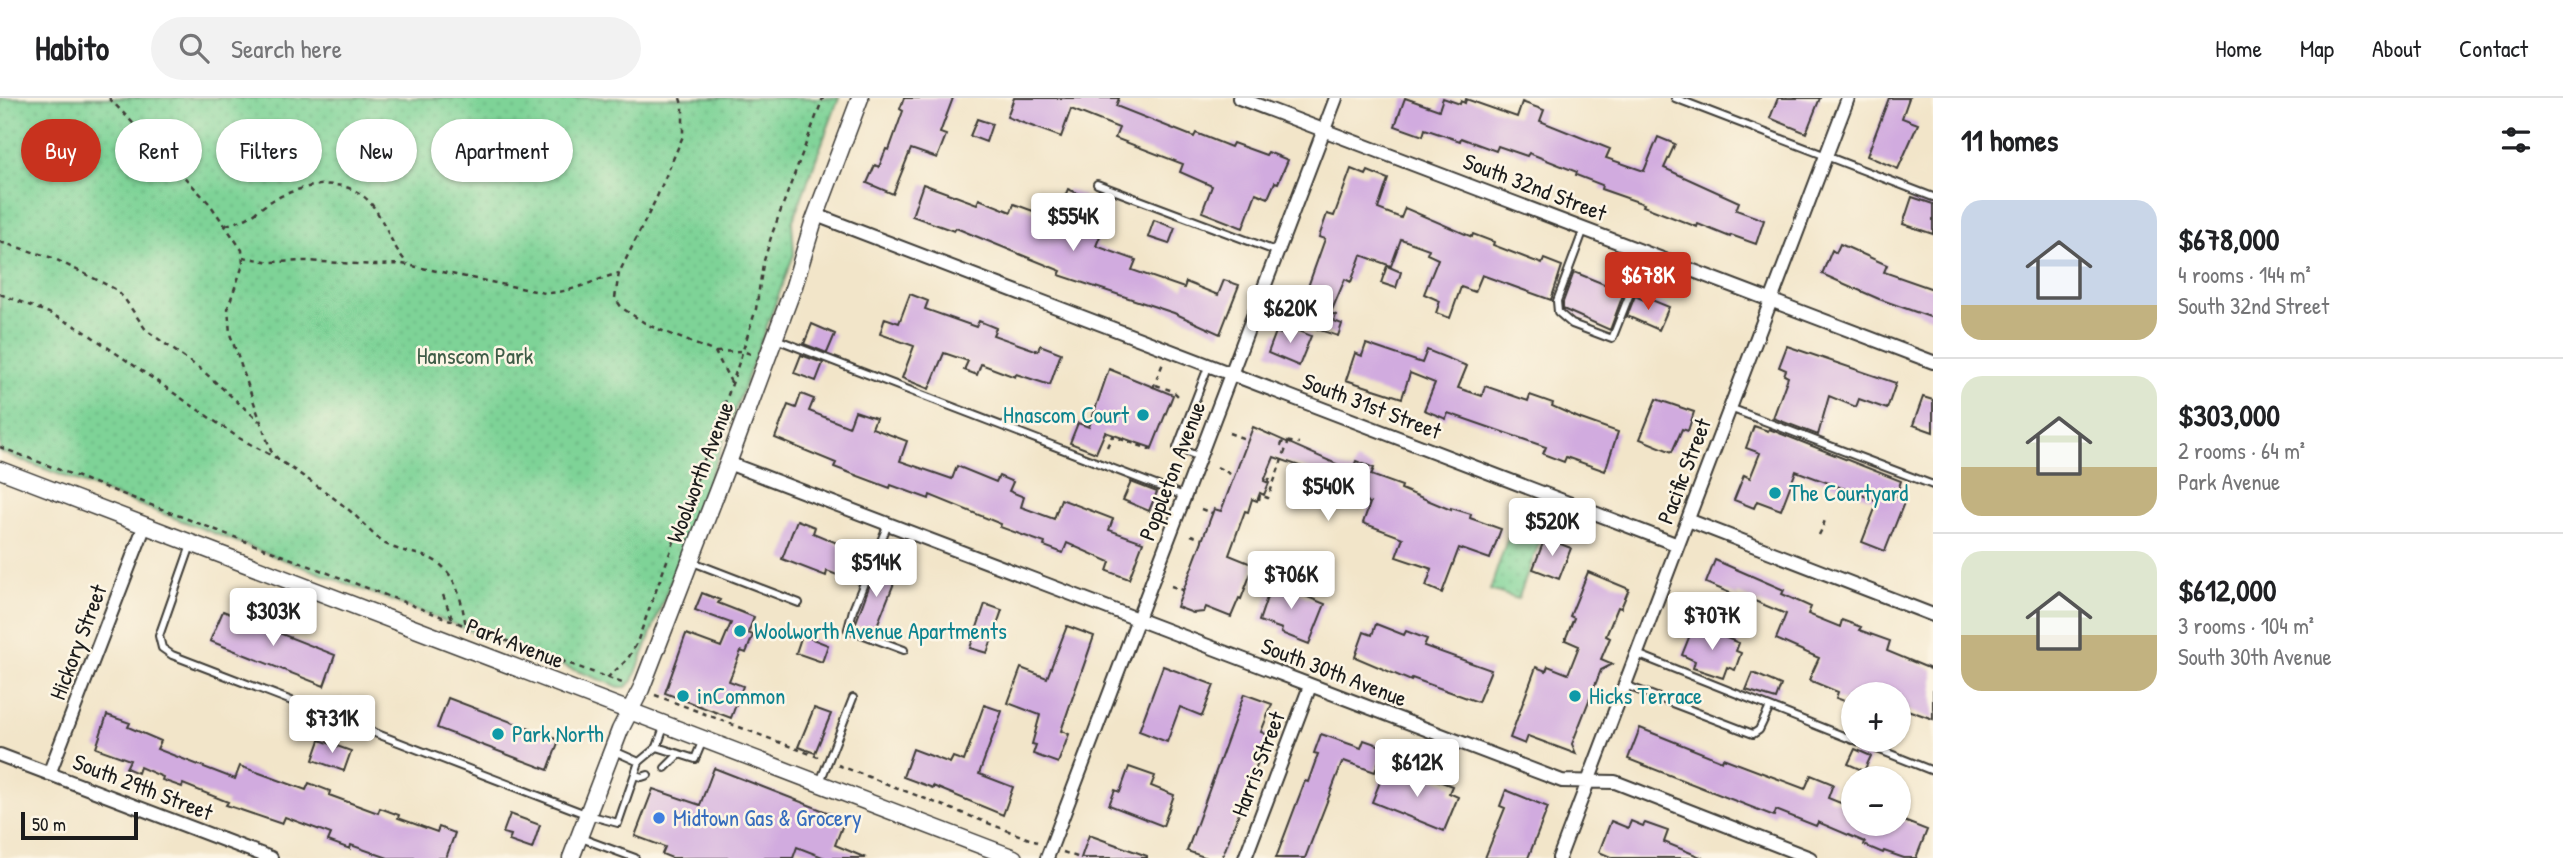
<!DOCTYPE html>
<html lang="en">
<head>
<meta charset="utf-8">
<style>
  body { margin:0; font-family:"Patrick Hand",sans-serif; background:#f2f2f2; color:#202124; height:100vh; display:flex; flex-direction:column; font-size:26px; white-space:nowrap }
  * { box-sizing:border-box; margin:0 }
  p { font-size:23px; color:#757577 }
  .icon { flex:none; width:38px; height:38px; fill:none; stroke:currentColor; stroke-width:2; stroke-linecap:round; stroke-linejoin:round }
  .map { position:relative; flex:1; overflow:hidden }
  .drawer { display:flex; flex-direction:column; background:#fff; width:630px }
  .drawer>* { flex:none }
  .guide { position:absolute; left:21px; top:21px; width:665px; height:63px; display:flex; gap:14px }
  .controls { position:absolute; left:1841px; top:584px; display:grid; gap:14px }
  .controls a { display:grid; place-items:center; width:70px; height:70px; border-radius:50%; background:#fff; box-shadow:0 2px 5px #0004; font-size:35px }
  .scale { position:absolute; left:21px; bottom:18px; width:117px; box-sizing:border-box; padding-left:7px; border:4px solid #1c1c1c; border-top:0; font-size:19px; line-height:24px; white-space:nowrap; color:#1c1c1c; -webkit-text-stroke:5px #fcf5e5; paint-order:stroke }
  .price { position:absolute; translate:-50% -60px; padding:0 16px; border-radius:7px; background:#fff; color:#222; font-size:23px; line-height:46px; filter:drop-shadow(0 2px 4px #0008) }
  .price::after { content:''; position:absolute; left:50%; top:42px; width:21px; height:16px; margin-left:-10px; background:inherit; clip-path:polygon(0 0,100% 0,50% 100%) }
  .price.current { background:#c8321e; color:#fff }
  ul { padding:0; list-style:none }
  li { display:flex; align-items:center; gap:21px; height:175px; padding:0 28px }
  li+li { border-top:2px solid #e0e0e0 }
  li span { display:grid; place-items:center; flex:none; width:196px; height:140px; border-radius:21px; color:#555 }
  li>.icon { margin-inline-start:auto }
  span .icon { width:84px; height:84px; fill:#fffc; stroke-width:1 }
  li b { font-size:30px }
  h2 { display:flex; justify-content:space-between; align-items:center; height:84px; padding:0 28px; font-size:30px }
  .pill { padding:0 24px; border-radius:32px; background:#fff; box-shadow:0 2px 5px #0004; font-size:24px; line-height:63px }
  .pill.current { background:#c8321e; color:#fff }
  header { display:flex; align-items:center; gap:42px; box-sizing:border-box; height:98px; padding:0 35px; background:#fff; border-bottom:2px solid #e0e0e0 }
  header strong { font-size:33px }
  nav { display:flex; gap:38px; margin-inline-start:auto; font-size:24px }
  .search { width:490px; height:63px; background:#f2f2f2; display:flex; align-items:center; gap:18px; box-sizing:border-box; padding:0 24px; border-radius:38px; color:#757577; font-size:26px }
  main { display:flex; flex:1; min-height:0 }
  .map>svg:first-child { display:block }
  .park { fill:url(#park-dots); stroke:#4d785a; stroke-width:2 }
  .building { fill:#d1abdf }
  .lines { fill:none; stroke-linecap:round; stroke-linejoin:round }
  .service-casing { stroke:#3c3a36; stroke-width:10 }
  .minor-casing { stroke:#3c3a36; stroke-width:16 }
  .tertiary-casing { stroke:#3c3a36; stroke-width:19 }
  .path { stroke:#3c3a36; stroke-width:2.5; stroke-dasharray:5 5; stroke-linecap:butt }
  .service { stroke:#fff; stroke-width:6 }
  .minor { stroke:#fff; stroke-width:12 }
  .tertiary { stroke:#fff; stroke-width:16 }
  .culture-dot { fill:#0f9aa8; stroke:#fcf5e5; stroke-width:2.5 }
  .shop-dot { fill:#3f7fe0; stroke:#fcf5e5; stroke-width:2.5 }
  .labels { text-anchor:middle; stroke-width:5; stroke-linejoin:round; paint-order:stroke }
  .street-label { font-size:23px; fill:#1c1c1c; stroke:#fcf5e5 }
  .park-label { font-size:23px; fill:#3e5c47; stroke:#fcf5e5 }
  .culture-label { font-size:23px; fill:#0d838f; stroke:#fcf5e5; text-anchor:start }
  .shop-label { font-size:23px; fill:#366cbe; stroke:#fcf5e5; text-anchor:start }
</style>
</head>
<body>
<header>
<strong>Habito</strong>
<div class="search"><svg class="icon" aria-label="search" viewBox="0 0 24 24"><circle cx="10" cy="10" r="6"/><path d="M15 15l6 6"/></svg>Search here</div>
<nav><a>Home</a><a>Map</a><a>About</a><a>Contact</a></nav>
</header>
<main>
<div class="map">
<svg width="1933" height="760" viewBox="0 0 1933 760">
  <defs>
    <pattern id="park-dots" width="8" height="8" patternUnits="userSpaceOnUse" patternTransform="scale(1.75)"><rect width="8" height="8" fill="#7ed397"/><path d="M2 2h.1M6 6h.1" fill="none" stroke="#6cb582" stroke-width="1.8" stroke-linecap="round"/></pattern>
  </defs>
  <rect width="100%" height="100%" fill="#fcf5e5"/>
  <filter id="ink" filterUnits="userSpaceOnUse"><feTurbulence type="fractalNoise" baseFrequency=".0143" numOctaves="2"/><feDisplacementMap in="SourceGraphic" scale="14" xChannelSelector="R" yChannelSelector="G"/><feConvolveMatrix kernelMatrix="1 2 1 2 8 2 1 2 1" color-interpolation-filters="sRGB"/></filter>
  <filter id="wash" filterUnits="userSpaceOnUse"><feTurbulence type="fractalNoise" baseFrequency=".00686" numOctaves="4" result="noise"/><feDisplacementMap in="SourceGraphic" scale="28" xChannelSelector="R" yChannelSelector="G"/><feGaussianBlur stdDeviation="1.57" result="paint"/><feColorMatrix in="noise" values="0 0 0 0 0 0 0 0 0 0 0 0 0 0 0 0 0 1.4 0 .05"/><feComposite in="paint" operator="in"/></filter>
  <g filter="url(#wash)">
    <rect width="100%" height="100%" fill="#f2e5c9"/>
    <path class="park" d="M 0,0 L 839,0 L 792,125 L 794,156 L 633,583 L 626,589 L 619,589 L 0,354 Z
      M 1522,397 L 1553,408 L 1518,501 L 1490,492 Z"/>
    <g id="blocks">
      <path class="building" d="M 904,0 L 953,0 L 940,35 L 946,37 L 937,60 L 911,51 L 893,96 L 867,85 L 875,67 L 879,69 L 886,51 L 889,52 L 903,13 L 900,11 Z
        M 1014,0 L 1119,0 L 1116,8 L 1194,39 L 1196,35 L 1231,49 L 1233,45 L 1266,57 L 1268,54 L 1288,62 L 1278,85 L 1275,84 L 1268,100 L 1256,95 L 1243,130 L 1202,114 L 1212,88 L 1180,74 L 1183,66 L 1115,40 L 1119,30 L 1071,11 L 1061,39 L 1007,19 Z
        M 1405,0 L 1439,12 L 1443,0 L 1460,6 L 1461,3 L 1465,5 L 1466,1 L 1517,19 L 1522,4 L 1544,12 L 1540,23 L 1610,51 L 1606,60 L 1644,73 L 1658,39 L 1675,46 L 1664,70 L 1739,104 L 1736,112 L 1764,122 L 1756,146 L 1731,137 L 1730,139 L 1698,126 L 1697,129 L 1643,108 L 1644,106 L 1601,91 L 1602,87 L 1576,77 L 1577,74 L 1529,55 L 1527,58 L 1498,48 L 1496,53 L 1461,40 L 1460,43 L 1425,31 L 1423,38 L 1395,28 Z
        M 1778,0 L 1820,0 L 1806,35 L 1770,20 Z
        M 1889,0 L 1909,0 L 1902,20 L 1918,26 L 1898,71 L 1867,58 Z
        M 977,21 L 992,26 L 986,44 L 970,38 Z
        M 1351,71 L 1366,77 L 1368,73 L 1388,81 L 1378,111 L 1401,120 L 1405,110 L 1472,139 L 1473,136 L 1494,144 L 1493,147 L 1542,166 L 1544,161 L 1562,168 L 1551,202 L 1482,177 L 1475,194 L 1461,189 L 1450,220 L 1436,215 L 1440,203 L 1424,196 L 1438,161 L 1427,156 L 1429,151 L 1401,141 L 1391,168 L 1361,157 L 1351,184 L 1345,181 L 1332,212 L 1304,200 L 1325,141 L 1319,139 L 1327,116 L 1334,118 Z
        M 923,86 L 977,106 L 979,101 L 1011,114 L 1014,106 L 1055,121 L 1068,91 L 1084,98 L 1071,128 L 1100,138 L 1096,148 L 1136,162 L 1132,172 L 1184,190 L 1186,184 L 1218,197 L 1224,182 L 1239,187 L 1220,236 L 1174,215 L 1059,177 L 1061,173 L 956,130 L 954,133 L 912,118 Z
        M 1912,99 L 1933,106 L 1933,136 L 1903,126 Z
        M 1154,122 L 1175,130 L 1169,146 L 1148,139 Z
        M 1840,146 L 1887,167 L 1884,174 L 1933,191 L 1933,220 L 1879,201 L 1822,176 L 1832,152 L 1836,155 Z
        M 1387,168 L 1401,174 L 1396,190 L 1381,185 Z
        M 1574,174 L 1624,194 L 1610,232 L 1563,211 L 1563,204 Z
        M 910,196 L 928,203 L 925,211 L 976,229 L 979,223 L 996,230 L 993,237 L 1038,253 L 1040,247 L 1061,255 L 1050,287 L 1016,276 L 1015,279 L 981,266 L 977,277 L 964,272 L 968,263 L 944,255 L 929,291 L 902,280 L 914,248 L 880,236 L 885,220 L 899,225 Z
        M 1635,198 L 1646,203 L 1647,200 L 1669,209 L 1659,232 L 1627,218 Z
        M 1324,213 L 1336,217 L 1334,223 L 1342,226 L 1338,238 L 1317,231 Z
        M 812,226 L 835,236 L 827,255 L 804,246 Z
        M 1284,227 L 1311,238 L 1299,268 L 1268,255 L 1276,234 L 1281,236 Z
        M 1366,246 L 1422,265 L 1427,252 L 1467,268 L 1458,290 L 1482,298 L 1485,288 L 1528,303 L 1530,297 L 1553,305 L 1552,308 L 1581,321 L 1618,334 L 1605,373 L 1566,359 L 1564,364 L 1543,356 L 1546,349 L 1448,315 L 1446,321 L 1424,312 L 1435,285 L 1410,275 L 1402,300 L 1346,282 L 1355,255 L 1362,258 Z
        M 1787,248 L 1896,285 L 1887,311 L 1859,301 L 1856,309 L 1829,298 L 1818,337 L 1773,320 L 1788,279 L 1784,277 L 1786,272 L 1779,269 Z
        M 801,257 L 823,265 L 816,283 L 794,275 Z
        M 1109,271 L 1173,297 L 1152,350 L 1105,334 L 1096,355 L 1070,345 L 1078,325 L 1089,329 Z
        M 801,296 L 814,301 L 809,313 L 849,329 L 855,313 L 876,320 L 872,330 L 907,343 L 900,363 L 952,381 L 957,368 L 996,384 L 999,378 L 1013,384 L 1009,393 L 1024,399 L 1021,409 L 1054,421 L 1061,401 L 1113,421 L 1109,432 L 1143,444 L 1129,481 L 1107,473 L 1110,464 L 1067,445 L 1063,455 L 1044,448 L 1045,445 L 1000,429 L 1001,426 L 930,397 L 929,401 L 891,387 L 890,390 L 834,369 L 836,365 L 775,340 L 788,307 L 796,310 Z
        M 1923,299 L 1933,302 L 1933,334 L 1913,327 Z
        M 1656,301 L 1694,314 L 1688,333 L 1682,331 L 1672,354 L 1640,341 Z
        M 1754,328 L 1768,333 L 1769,331 L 1901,383 L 1896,398 L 1905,402 L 1885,453 L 1862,444 L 1878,403 L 1796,373 L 1781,412 L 1757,403 L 1754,410 L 1734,402 L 1744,377 L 1750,380 L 1760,355 L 1746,350 Z
        M 1253,329 L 1352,373 L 1356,363 L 1374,370 L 1371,377 L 1402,388 L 1401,391 L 1451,412 L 1451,410 L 1471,416 L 1470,420 L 1501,431 L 1490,461 L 1459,450 L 1442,495 L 1426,488 L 1432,471 L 1396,459 L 1403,440 L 1363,425 L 1370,405 L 1328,389 L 1325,395 L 1305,387 L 1311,372 L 1274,359 L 1264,383 L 1269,385 L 1264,397 L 1260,395 L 1257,403 L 1252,401 L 1248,414 L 1245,413 L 1229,457 L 1254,467 L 1241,501 L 1239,500 L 1231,519 L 1206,509 L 1204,514 L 1193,515 L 1177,509 L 1214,411 L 1221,413 Z
        M 1131,384 L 1157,394 L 1149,413 L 1123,402 Z
        M 797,422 L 815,429 L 813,435 L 868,458 L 858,485 L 827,473 L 826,478 L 782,461 Z
        M 1545,440 L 1571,450 L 1559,481 L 1533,471 Z
        M 1715,462 L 1784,492 L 1782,496 L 1811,509 L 1808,516 L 1840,529 L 1842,522 L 1861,529 L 1859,532 L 1890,543 L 1887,553 L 1933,572 L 1933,621 L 1899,609 L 1899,597 L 1853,597 L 1853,606 L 1836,600 L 1838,594 L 1809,582 L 1819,560 L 1776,541 L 1786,516 L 1738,496 L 1737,498 L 1706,485 Z
        M 877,467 L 898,475 L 874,535 L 855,527 Z
        M 1588,474 L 1629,491 L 1621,510 L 1618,509 L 1606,538 L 1610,540 L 1601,561 L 1613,566 L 1601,572 L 1572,646 L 1576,656 L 1528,638 L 1525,646 L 1510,640 L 1536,569 L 1546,573 L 1548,568 L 1568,576 L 1579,548 L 1565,542 L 1574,520 L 1570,518 Z
        M 1275,476 L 1294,483 L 1290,492 L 1325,506 L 1309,546 L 1281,535 L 1282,531 L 1259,523 Z
        M 702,495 L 720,502 L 718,505 L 754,519 L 748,535 L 753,537 L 746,555 L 741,553 L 729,583 L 743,588 L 731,620 L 665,595 L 686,536 L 721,549 L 731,525 L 695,512 Z
        M 985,506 L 1002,512 L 987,555 L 970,550 Z
        M 223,513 L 335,557 L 324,588 L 210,543 Z
        M 1376,526 L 1404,537 L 1406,533 L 1427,541 L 1424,548 L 1491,572 L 1478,604 L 1412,580 L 1411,583 L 1355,559 L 1364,534 L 1372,537 Z
        M 1694,527 L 1739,545 L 1736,553 L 1741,555 L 1735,572 L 1727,569 L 1723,580 L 1693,570 L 1695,563 L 1682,557 Z
        M 1067,528 L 1094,538 L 1061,633 L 1069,636 L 1058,665 L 1033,656 L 1036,647 L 1032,646 L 1040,617 L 1008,605 L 1021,570 L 1047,580 Z
        M 802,537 L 828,547 L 822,564 L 796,555 Z
        M 1163,568 L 1214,587 L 1202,618 L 1180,609 L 1167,644 L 1139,633 Z
        M 1753,575 L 1781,587 L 1776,601 L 1746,592 Z
        M 1244,596 L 1272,606 L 1261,634 L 1268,637 L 1222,760 L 1207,760 L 1187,753 Z
        M 448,600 L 559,642 L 548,672 L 437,630 Z
        M 984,607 L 1002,613 L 979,676 L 1013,689 L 1003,717 L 933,688 L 933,690 L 903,679 L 913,651 L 950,665 L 953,659 L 964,663 Z
        M 814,610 L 831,616 L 815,655 L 798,649 Z
        M 107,617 L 130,625 L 128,629 L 161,643 L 157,651 L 235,681 L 240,668 L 306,692 L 309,685 L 330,693 L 329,697 L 378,715 L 380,710 L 399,717 L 398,720 L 437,734 L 439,729 L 455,735 L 446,760 L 388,760 L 351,747 L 350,751 L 328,743 L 331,736 L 285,719 L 282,726 L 226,707 L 228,704 L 183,686 L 182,689 L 162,682 L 163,679 L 140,669 L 138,675 L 126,670 L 130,662 L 96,650 Z
        M 1640,630 L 1722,663 L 1723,660 L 1805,691 L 1811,677 L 1833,686 L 1828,700 L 1853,710 L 1853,726 L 1899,726 L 1899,721 L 1927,732 L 1916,760 L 1904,760 L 1884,753 L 1883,755 L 1864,747 L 1865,744 L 1818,724 L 1816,728 L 1776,712 L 1774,718 L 1628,661 Z
        M 1321,636 L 1361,650 L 1364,642 L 1384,649 L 1375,674 L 1344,663 L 1342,665 L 1305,760 L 1276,760 L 1305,683 L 1308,684 L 1318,656 L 1314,655 Z
        M 320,642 L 351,653 L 344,673 L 313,662 Z
        M 1855,651 L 1871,658 L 1864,673 L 1848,666 Z
        M 1129,669 L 1155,678 L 1151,688 L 1174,697 L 1163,728 L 1109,707 L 1115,692 L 1120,694 Z
        M 714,670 L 845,721 L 835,747 L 866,760 L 825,760 L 797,749 L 793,760 L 672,760 L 662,756 L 665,749 L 635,738 L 653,691 L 700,707 Z
        M 1414,673 L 1452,688 L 1449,695 L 1458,699 L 1444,733 L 1372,704 L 1384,674 L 1410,684 Z
        M 1506,692 L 1548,709 L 1528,760 L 1485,760 L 1505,710 L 1500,708 Z
        M 510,716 L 540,727 L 532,751 L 509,743 L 511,737 L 503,735 Z
        M 1611,723 L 1628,730 L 1631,723 L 1643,728 L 1645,725 L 1668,733 L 1664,744 L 1703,760 L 1613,760 L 1599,754 Z
        M 1089,737 L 1147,758 L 1147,760 L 1081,760 Z"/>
    </g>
  </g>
  <g filter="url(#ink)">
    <use href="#blocks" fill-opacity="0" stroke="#3c3a36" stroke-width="2"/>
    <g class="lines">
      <g class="service-casing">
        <path id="service" d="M 1675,0 L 1933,99
          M 1097,86 L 1278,154
          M 1584,131 L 1557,203 L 1558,214 L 1572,226 L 1612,241 L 1646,155
          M 776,241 L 1184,398
          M 1730,310 L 1933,387
          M 1200,359 L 1177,350 L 1208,269
          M 888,426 L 853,512 L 848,531 L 904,552
          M 191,447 L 159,538 L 162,550 L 172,557 L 588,717 L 618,725 L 639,664 L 612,652
          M 690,463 L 799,505
          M 1637,556 L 1853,642
          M 1625,587 L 1753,636 L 1759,632 L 1770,609
          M 664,629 L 657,649 L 695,661 L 703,642
          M 1855,642 L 1933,673
          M 639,664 L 657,649
          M 665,670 L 679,656
          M 635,677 L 642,679 L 648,677
          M 820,684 L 853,600
          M 581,740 L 635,760"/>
      </g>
      <g class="minor-casing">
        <path id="minor" d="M 1239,0 L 1933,264
          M 816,117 L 1678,447
          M 728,365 L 1562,683 L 1615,684 L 1810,760
          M 1688,422 L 1933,517
          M 0,657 L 271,760
          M 49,676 L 145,427
          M 1047,760 L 1336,0
          M 1245,760 L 1310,588
          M 1559,760 L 1848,0"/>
      </g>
      <g class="tertiary-casing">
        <path id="tertiary" d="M 0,372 L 1014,760
          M 571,760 L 620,632 L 641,591 L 728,365 L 794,188 L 813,125 L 860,0"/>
      </g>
      <path class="path" d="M 109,0 L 209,105 L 242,152 L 243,167 L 228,209 L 230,236 L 271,353 L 279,362 C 303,378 327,394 349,412 C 361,422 371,436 384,445 C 403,457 427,453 443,469 C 459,485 462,507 466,528
        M 680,0 L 683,10 L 683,38 L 656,101 L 619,175 L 615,200 L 622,210 L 648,227 L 715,254 L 732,286
        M 226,127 C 233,125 240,123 247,120 C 256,115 264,107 273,102 C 306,85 351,75 375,111 C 387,129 392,149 408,166
        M 0,144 L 53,160 L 115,191 L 124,200 L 146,232 L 203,273 L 259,323
        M 243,159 L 271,164 L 307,163 L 374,167 L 402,166 L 545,195 C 572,195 594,182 619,175
        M 0,196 L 49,215 L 81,231 L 239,340 L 276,360
        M 716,254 L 742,253 L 754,257
        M 1156,287 L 1173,293 L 1178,298
        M 1153,290 L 1163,265
        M 1229,335 L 1248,342
        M 1281,348 L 1283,343 L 1299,345
        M 0,349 L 466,528 L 625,586
        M 1107,349 L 1112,338 L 1155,353
        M 1217,369 L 1234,378
        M 1268,384 L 1269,381 L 1274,383
        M 1259,402 L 1260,397 L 1268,400 L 1288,345
        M 1201,411 L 1212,415
        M 1823,428 L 1825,422
        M 1191,437 L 1202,441
        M 1819,437 L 1822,431
        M 1171,488 L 1183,492
        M 443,497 L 453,523
        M 607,580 L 627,562 L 636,547 L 732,286 L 756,211 L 763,166 L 772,136 L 823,0
        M 655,597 L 818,659
        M 838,667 L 1037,744
        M 1063,754 L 1080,760"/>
      <use href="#service" class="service"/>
      <use href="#minor" class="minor"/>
      <use href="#tertiary" class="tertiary"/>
    </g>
  </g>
  <g class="culture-dot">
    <circle cx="1143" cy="317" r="7"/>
    <circle cx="1775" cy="395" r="7"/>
    <circle cx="740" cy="533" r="7"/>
    <circle cx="683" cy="598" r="7"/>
    <circle cx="1575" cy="598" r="7"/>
    <circle cx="498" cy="636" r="7"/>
  </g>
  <circle class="shop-dot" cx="659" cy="720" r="7"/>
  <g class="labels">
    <g class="street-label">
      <text transform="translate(1535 89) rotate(21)" y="8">South 32nd Street</text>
      <text transform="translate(1372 308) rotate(21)" y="8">South 31st Street</text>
      <text transform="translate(1172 373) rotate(-69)" y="8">Poppleton Avenue</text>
      <text transform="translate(1684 373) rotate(-69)" y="8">Pacific Street</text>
      <text transform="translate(700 374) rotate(-69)" y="8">Woolworth Avenue</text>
      <text transform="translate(78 544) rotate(-69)" y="8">Hickory Street</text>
      <text transform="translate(515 545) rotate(21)" y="8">Park Avenue</text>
      <text transform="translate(1334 574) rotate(21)" y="8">South 30th Avenue</text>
      <text transform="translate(1258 666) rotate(-69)" y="8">Harris Street</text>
      <text transform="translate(143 689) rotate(21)" y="8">South 29th Street</text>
    </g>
    <g class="park-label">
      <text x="475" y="266">Hanscom Park</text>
    </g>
    <g class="culture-label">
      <text x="1129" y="325" text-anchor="end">Hnascom Court</text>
      <text x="1789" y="403">The Courtyard</text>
      <text x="754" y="541">Woolworth Avenue Apartments</text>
      <text x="697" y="606">inCommon</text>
      <text x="1589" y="606">Hicks Terrace</text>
      <text x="512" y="644">Park North</text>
    </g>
    <g class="shop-label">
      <text x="673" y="728">Midtown Gas &amp; Grocery</text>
    </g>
  </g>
</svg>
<div class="controls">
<a>+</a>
<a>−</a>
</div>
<div class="scale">50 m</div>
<b class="price" style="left:1073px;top:155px">$554K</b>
<b class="price current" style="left:1648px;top:214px">$678K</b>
<b class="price" style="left:1290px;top:247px">$620K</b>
<b class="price" style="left:1328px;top:425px">$540K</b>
<b class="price" style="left:1552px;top:460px">$520K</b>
<b class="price" style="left:876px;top:501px">$514K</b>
<b class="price" style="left:1291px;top:513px">$706K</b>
<b class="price" style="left:273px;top:550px">$303K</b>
<b class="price" style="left:1712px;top:554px">$707K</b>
<b class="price" style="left:332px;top:657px">$731K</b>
<b class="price" style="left:1417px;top:701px">$612K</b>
<div class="guide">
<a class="pill current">Buy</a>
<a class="pill">Rent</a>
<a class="pill">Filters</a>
<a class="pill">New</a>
<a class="pill">Apartment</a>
</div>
</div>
<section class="drawer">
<h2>11 homes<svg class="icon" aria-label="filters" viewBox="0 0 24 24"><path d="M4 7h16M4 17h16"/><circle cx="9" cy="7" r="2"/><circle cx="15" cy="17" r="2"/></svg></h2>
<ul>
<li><span style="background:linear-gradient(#c9d6e8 75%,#c2b280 0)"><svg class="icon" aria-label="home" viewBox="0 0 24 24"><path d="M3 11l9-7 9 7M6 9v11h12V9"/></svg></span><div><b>$678,000</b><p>4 rooms · 144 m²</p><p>South 32nd Street</p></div></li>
<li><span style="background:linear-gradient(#dfe7d0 65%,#c2b280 0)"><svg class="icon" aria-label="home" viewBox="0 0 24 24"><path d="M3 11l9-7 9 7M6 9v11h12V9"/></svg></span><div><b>$303,000</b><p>2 rooms · 64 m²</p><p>Park Avenue</p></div></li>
<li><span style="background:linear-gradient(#dfe7d0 60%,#c2b280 0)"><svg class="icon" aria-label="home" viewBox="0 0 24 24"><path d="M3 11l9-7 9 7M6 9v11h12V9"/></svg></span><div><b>$612,000</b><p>3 rooms · 104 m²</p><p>South 30th Avenue</p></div></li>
</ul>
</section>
</main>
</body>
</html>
